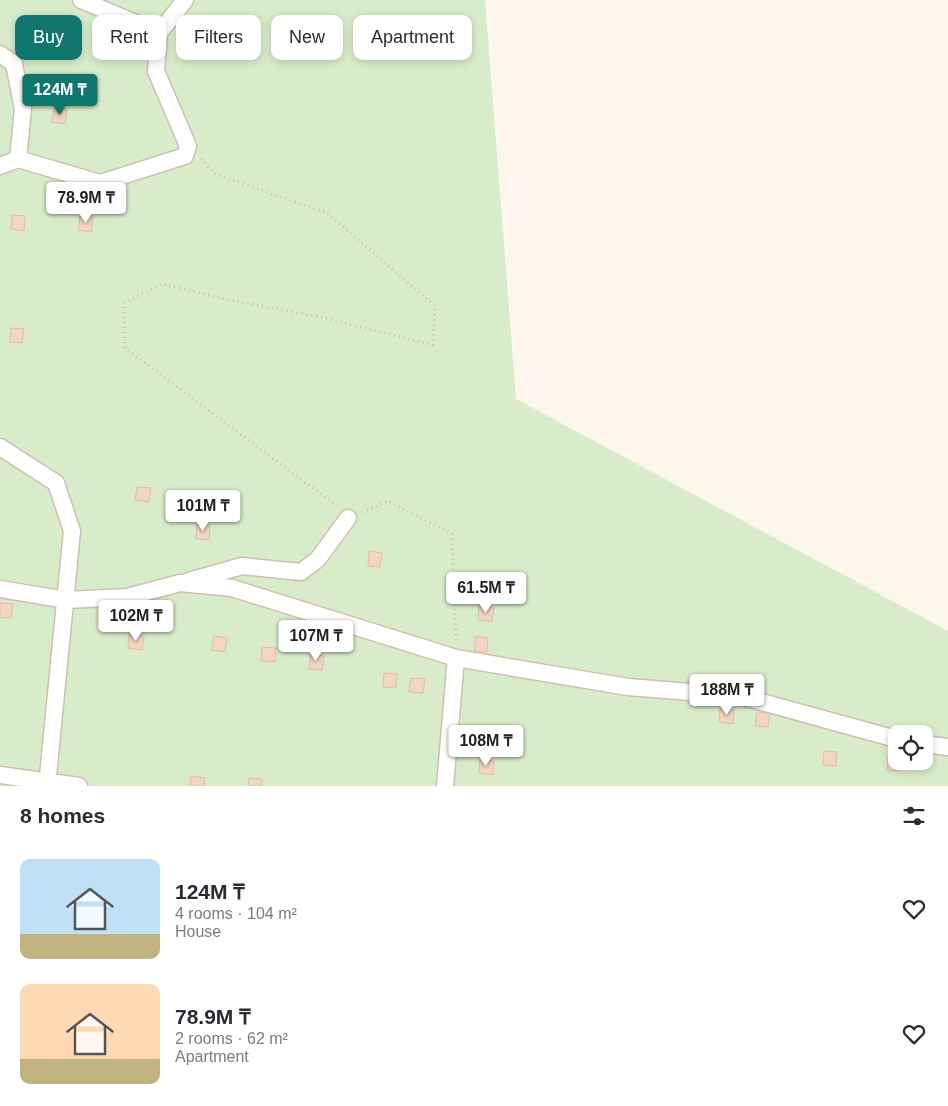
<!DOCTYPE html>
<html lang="en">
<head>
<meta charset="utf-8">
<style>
  body { margin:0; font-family:Arial,sans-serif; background:#f7f7f7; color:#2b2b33; height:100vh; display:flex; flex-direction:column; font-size:19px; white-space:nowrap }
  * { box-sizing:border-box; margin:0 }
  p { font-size:16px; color:#7c7c81 }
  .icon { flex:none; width:28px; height:28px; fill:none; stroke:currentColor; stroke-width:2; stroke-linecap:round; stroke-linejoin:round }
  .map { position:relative; height:786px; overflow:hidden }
  .side { display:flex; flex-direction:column; background:#fff; flex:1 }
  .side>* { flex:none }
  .hud { position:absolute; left:15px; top:15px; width:500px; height:45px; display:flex; gap:10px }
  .buttons { position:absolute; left:888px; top:725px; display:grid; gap:10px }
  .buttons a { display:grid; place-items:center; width:45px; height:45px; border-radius:10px; background:#fff; box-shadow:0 2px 8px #0003; font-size:25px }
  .price { position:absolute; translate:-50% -42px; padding:0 11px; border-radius:5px; background:#fff; color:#222; font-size:16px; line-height:32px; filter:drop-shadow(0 1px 2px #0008) }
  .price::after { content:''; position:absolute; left:50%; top:30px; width:15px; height:11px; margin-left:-8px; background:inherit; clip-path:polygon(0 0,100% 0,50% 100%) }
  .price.active { background:#0f766e; color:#fff }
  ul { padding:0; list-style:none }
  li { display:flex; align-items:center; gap:15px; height:125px; padding:0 20px }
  li span { display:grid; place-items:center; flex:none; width:140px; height:100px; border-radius:10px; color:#555 }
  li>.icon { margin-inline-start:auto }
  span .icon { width:60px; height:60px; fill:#fffc; stroke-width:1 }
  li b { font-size:21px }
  h2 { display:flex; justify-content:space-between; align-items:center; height:60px; padding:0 20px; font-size:21px }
  .chip { padding:0 18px; border-radius:10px; background:#fff; box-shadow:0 2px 8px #0003; font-size:18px; line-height:45px }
  .chip.active { background:#0f766e; color:#fff }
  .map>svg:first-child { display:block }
  .green { fill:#d8ecc9; fill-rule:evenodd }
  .building { fill:#f3d5c3; stroke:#e6bba3 }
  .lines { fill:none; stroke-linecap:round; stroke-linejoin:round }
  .minor-casing { stroke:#d1beb0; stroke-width:19 }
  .path { stroke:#d9b8a5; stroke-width:3; stroke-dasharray:1 4; stroke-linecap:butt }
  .minor { stroke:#fff; stroke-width:16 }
</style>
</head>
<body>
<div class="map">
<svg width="948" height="786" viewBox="0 0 948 786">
  <rect width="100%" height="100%" fill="#fdf6ec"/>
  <path class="green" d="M 0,0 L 485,0 L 516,399 L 948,631 L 948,786 L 0,786 ZM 896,734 L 924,734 L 924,761 L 896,761 Z"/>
  <path class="building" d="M 54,108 L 67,109 L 65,124 L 52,122 Z
    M 12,215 L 25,216 L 24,231 L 11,229 Z
    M 80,216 L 93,217 L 91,232 L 78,230 Z
    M 11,328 L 24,329 L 22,343 L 10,342 Z
    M 137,487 L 151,488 L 149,502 L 135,500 Z
    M 197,524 L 210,526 L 209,540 L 196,539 Z
    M 369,551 L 382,553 L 380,567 L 368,566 Z
    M 0,603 L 13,604 L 11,618 L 0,617 Z
    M 479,606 L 494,608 L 492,621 L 478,620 Z
    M 129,634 L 144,636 L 142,650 L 128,648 Z
    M 214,636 L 227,638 L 225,652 L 212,650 Z
    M 476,636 L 488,638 L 487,652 L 474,651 Z
    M 262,647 L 276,648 L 275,662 L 261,661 Z
    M 311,654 L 324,656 L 322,670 L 309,669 Z
    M 384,673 L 397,674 L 396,688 L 383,687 Z
    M 411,678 L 425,679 L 423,693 L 409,692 Z
    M 720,709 L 734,710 L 733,724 L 719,722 Z
    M 757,712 L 770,713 L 768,727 L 755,726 Z
    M 483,728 L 496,729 L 494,744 L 481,742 Z
    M 824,751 L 837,752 L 836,766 L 823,765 Z
    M 888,756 L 896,757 L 896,761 L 902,761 L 901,771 L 887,770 Z
    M 480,759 L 494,761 L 493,775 L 479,773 Z
    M 191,776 L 205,778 L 204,786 L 190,786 Z
    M 249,778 L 262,779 L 261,786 L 248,786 Z"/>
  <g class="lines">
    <g class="minor-casing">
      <path id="minor" d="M 81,0 L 159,33
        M 0,54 L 14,64 L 23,109 L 18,159 L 0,166
        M 18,159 L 100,183 L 185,156 L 188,146 L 156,71 L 159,33 L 185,0
        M 0,447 L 56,483 L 72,531 L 47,786
        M 189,581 L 242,566 L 301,572 L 318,559 L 348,518
        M 0,589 L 67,600 L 127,597 L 180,583 L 232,588 L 456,658 L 445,786
        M 456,658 L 628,687 L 740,696 L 896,739
        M 924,744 L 948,747
        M 0,775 L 79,786"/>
    </g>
    <path class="path" d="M 201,159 L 215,174 L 327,213 L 435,306 L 433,345 L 321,317 L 235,301 L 162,284 L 124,303 L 125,348 L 337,506
      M 362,512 L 388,501 L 452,534 L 456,642"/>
    <use href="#minor" class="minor"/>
  </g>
</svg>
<div class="buttons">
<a><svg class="icon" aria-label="locate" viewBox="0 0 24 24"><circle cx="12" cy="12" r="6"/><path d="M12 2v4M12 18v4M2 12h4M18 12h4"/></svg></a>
</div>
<b class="price active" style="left:60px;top:116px">124M ₸</b>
<b class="price" style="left:86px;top:224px">78.9M ₸</b>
<b class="price" style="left:203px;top:532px">101M ₸</b>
<b class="price" style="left:486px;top:614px">61.5M ₸</b>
<b class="price" style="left:136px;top:642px">102M ₸</b>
<b class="price" style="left:316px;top:662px">107M ₸</b>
<b class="price" style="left:727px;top:716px">188M ₸</b>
<b class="price" style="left:486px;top:767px">108M ₸</b>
<div class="hud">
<a class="chip active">Buy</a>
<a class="chip">Rent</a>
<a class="chip">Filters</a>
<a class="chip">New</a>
<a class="chip">Apartment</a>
</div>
</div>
<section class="side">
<h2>8 homes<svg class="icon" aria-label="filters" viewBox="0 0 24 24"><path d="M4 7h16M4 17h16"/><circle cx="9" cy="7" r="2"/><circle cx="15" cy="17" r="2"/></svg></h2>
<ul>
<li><span style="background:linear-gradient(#bfe0f5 75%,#c2b280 0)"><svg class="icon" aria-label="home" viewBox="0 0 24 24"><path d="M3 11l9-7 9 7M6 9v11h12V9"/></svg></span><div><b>124M ₸</b><p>4 rooms · 104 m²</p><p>House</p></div><svg class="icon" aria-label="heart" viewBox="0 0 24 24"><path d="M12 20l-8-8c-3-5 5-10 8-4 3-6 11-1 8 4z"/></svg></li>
<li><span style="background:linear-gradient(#ffd9b3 75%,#c2b280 0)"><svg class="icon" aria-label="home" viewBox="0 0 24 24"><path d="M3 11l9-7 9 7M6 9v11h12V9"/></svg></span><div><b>78.9M ₸</b><p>2 rooms · 62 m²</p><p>Apartment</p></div><svg class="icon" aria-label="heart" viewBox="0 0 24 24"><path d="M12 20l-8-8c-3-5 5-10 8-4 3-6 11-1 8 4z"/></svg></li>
</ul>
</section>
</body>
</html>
